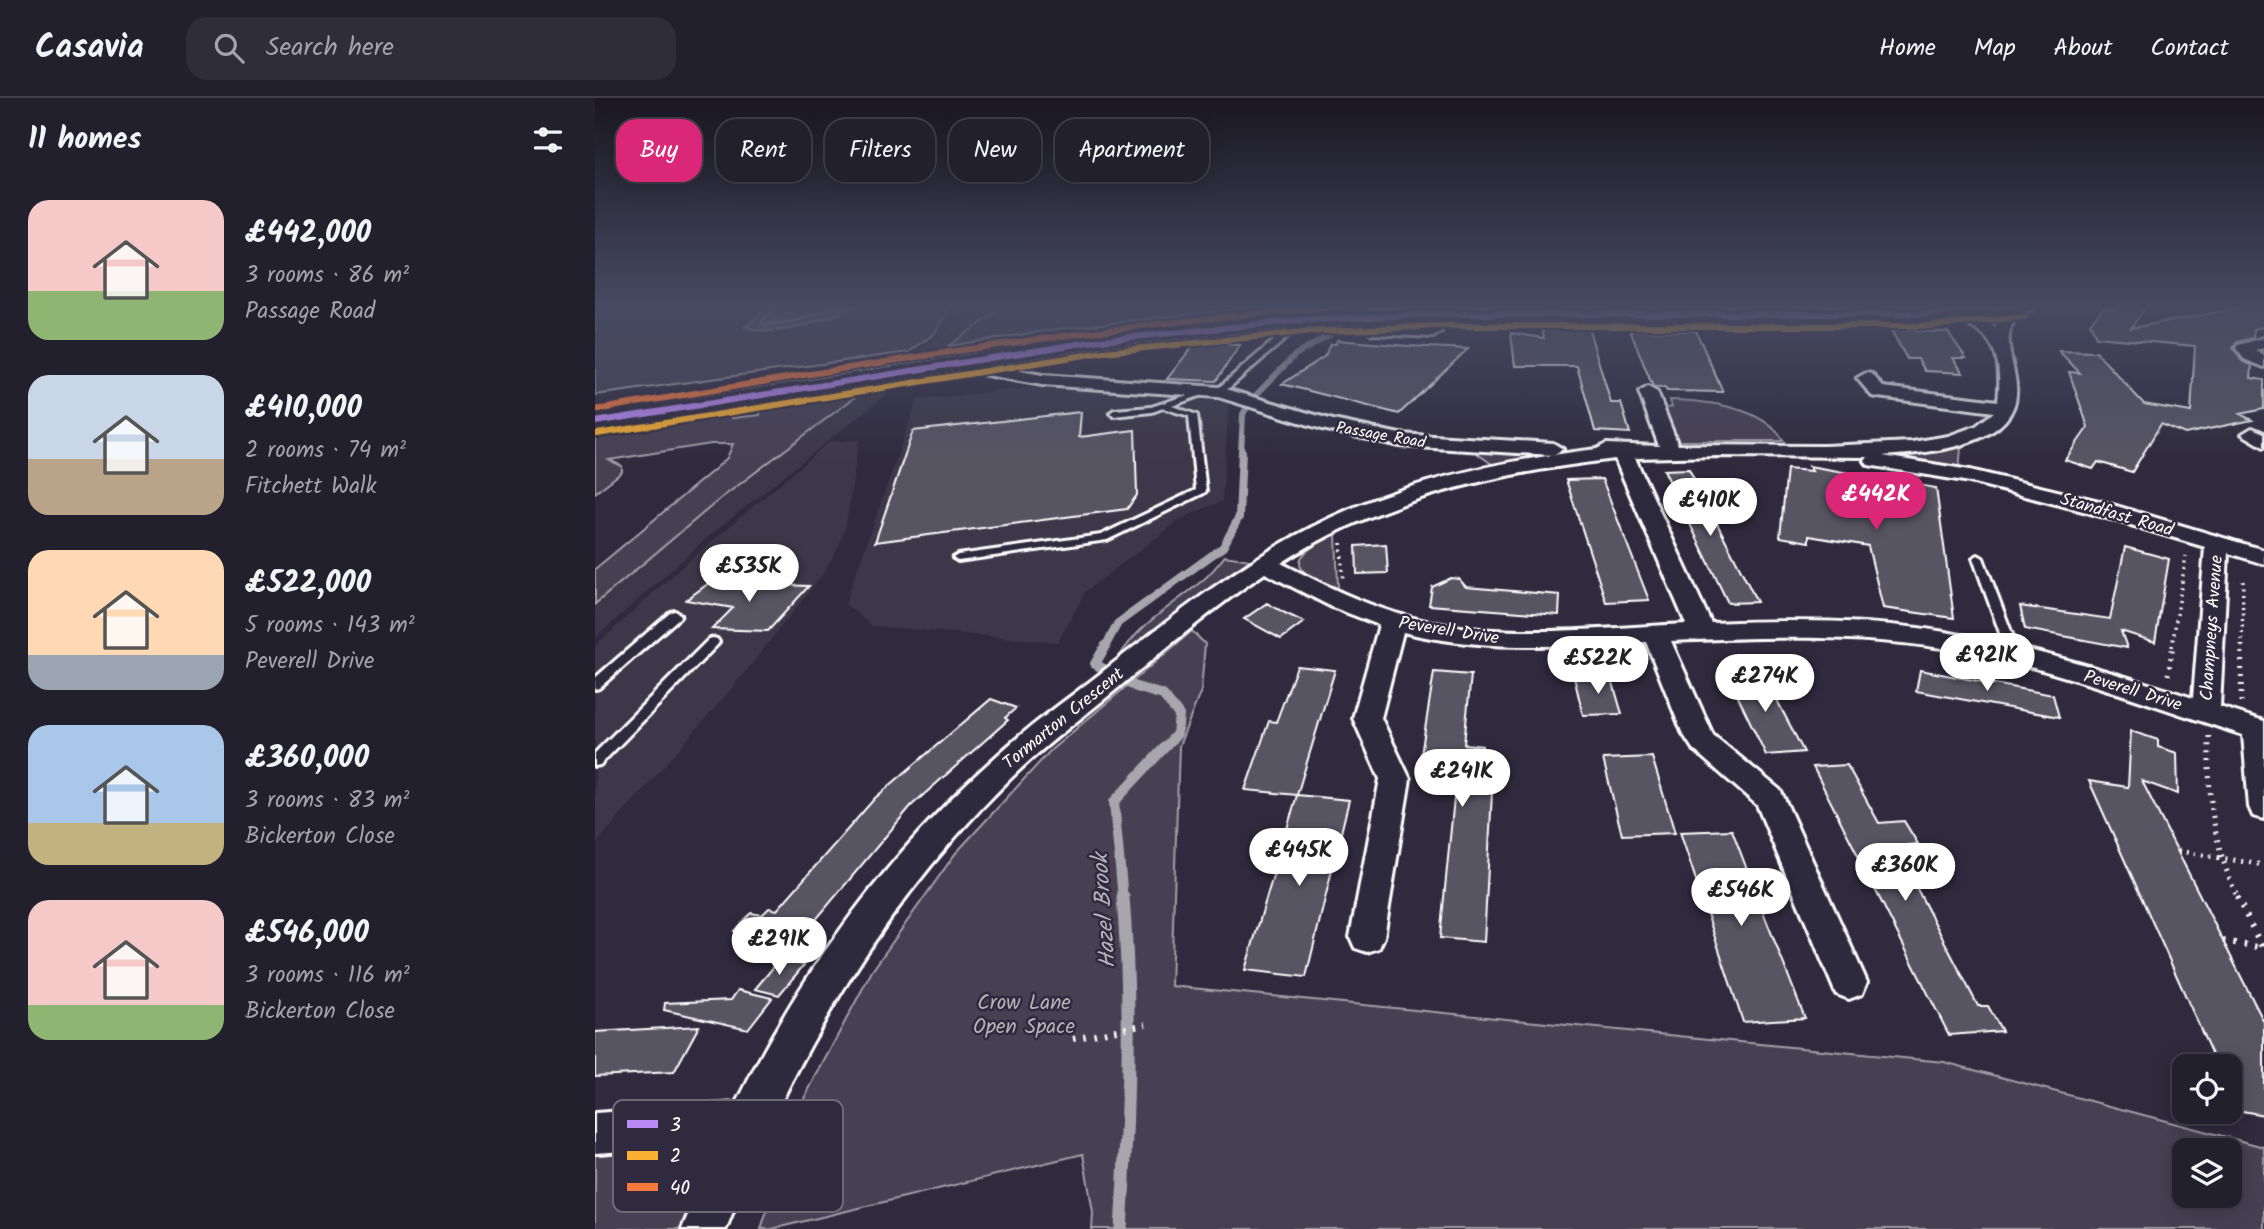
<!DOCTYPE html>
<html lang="en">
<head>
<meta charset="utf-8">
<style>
  body { margin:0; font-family:Kalam,sans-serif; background:#2f2d3a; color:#f1f3f6; height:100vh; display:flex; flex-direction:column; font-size:26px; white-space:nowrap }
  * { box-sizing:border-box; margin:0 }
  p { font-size:23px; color:#a3a3aa }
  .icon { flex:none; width:38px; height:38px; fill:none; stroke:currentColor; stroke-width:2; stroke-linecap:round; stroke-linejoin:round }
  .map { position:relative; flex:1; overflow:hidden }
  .drawer { display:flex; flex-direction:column; background:#23202e; width:595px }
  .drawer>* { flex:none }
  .guide { position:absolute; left:21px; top:21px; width:665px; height:63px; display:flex; gap:14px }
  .buttons { position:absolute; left:1577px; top:956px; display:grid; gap:14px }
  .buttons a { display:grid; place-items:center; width:70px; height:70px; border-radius:14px; background:#23202e; box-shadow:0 4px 18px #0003,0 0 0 2px #403e4a; font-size:35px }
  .price { position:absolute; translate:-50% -60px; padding:0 16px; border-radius:24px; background:#fff; color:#222; font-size:23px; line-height:46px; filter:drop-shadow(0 2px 4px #0008) }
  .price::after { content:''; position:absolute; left:50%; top:42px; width:21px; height:16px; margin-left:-10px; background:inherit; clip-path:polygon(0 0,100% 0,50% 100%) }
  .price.selected { background:#db2777; color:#fff }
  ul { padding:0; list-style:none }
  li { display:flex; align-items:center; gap:21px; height:175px; padding:0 28px }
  li span { display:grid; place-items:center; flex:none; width:196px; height:140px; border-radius:21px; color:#555 }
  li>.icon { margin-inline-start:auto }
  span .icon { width:84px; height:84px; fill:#fffc; stroke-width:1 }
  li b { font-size:30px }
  h2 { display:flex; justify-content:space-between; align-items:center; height:84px; padding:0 28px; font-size:30px }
  .pill { padding:0 24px; border-radius:21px; background:#23202e; box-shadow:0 4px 18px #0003,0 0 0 2px #403e4a; font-size:24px; line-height:63px }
  .pill.selected { background:#db2777; color:#fff }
  header { display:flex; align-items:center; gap:42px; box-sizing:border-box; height:98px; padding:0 35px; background:#23202e; border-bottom:2px solid #403e4a }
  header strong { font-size:33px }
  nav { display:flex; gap:38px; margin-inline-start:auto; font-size:24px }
  .search { width:490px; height:63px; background:#2f2d3a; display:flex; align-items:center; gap:18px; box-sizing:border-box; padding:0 24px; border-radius:21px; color:#a3a3aa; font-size:26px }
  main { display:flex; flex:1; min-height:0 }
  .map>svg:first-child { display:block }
  .built { fill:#3c3749 }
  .green { fill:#464152; stroke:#a2a0a8; stroke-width:2; fill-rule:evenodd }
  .water { fill:#6d6a77; stroke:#a7a6ad; stroke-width:2 }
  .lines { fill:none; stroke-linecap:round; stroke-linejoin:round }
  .shore { stroke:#c5c3c9; stroke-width:2 }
  .stream-far3 { stroke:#a7a6ad; stroke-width:6 }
  .stream-far2 { stroke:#a7a6ad; stroke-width:8 }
  .stream-far1 { stroke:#a7a6ad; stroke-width:10 }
  .stream { stroke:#a7a6ad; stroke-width:13 }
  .building { fill:#595564; stroke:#fff; stroke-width:2 }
  .lane-casing { stroke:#fff; stroke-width:6 }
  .street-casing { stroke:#fff; stroke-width:6 }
  .primary-casing { stroke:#fff; stroke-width:6 }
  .path-far2 { stroke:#fff; stroke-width:3.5; stroke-dasharray:2 4.5; stroke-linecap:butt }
  .path-far1 { stroke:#fff; stroke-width:5; stroke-dasharray:2 6; stroke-linecap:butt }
  .path { stroke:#fff; stroke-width:6; stroke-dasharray:2.5 8; stroke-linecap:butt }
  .lane { fill:#2f2a3d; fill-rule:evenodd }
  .street { fill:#2f2a3d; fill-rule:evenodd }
  .primary { fill:#2f2a3d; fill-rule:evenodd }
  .bus-1-casing { stroke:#2f2a3d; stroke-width:10 }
  .bus-2-casing { stroke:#2f2a3d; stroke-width:10 }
  .bus-3-casing { stroke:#2f2a3d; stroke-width:10 }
  .bus-1 { stroke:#ba8af4; stroke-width:6 }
  .bus-2 { stroke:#fbb033; stroke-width:6 }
  .bus-3 { stroke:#f6793e; stroke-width:6 }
  .labels { text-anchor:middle; stroke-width:5; stroke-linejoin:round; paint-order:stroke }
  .far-street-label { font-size:16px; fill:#fff; stroke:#2f2a3d }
  .street-label { font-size:18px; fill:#fff; stroke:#2f2a3d }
  .near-park-label { font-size:21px; fill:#b5b3ba; stroke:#2f2a3d }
  .near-water-label { font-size:23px; font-style:italic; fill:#b6b4bb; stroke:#2f2a3d }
  .key { fill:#2f2a3d; stroke:#6d6a77; stroke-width:2 }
  .key-label { font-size:19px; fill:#fff }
</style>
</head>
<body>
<header>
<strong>Casavia</strong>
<div class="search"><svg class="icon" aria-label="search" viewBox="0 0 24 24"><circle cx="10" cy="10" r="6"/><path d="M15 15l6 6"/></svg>Search here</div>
<nav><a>Home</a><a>Map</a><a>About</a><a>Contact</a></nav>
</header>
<main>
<section class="drawer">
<h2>11 homes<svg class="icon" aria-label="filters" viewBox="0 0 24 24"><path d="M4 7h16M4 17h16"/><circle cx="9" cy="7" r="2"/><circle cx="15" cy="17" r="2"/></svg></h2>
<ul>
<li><span style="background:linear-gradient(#f6c9c9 65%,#8fb573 0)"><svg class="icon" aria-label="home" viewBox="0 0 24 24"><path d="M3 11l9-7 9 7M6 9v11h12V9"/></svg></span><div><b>£442,000</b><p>3 rooms · 86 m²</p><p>Passage Road</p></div></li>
<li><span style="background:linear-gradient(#c9d6e8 60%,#b9a48a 0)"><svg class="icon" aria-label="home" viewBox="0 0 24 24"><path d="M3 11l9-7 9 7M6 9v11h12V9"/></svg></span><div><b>£410,000</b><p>2 rooms · 74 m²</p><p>Fitchett Walk</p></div></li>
<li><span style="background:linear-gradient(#ffd9b3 75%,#9aa5b1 0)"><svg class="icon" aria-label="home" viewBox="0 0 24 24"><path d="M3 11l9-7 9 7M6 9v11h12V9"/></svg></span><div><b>£522,000</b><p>5 rooms · 143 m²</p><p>Peverell Drive</p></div></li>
<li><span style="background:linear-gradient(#a9c7e8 70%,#c2b280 0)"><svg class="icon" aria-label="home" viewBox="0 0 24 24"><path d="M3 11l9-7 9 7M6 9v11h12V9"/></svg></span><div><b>£360,000</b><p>3 rooms · 83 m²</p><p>Bickerton Close</p></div></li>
<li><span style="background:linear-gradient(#f6c9c9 75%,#8fb573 0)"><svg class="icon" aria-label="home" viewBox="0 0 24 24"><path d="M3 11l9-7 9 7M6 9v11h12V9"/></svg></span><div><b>£546,000</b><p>3 rooms · 116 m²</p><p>Bickerton Close</p></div></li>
</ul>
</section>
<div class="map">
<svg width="1669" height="1131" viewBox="0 0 1669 1131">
  <rect width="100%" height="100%" fill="#2f2a3d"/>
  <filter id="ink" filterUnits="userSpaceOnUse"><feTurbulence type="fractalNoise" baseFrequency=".0143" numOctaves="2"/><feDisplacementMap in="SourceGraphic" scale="14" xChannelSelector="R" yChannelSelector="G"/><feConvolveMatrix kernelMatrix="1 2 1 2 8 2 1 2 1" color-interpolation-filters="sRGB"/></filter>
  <g filter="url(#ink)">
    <path class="built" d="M 391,207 L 412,207 L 353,248 L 322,253 Z
      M 303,287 L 119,434 L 0,540 L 0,506 L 125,401 L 274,289 Z
      M 431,290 L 544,295 L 634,304 L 627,403 L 586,421 L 491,493 L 463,544 L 277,528 L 250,506 L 322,302 Z
      M 264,342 L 251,427 L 243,450 L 228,476 L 140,587 L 0,747 L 0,548 L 82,473 L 234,344 Z"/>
    <path class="green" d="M 0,207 L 348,207 L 352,215 L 339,236 L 314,254 L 0,297 Z
      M 412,207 L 673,207 L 456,232 L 353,248 Z
      M 272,290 L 125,401 L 0,506 L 0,471 L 120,371 L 132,360 L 138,346 L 116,346 L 14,362 L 27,368 L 27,374 L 0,395 L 0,334 L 127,312 L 140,312 L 137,320 L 165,317 L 165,309 L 170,306 Z
      M 1075,302 C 1112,303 1167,308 1189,343 L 1079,343 L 1065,312 L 1077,309 Z
      M 1362,350 L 1366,351 L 1364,371 L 1272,357 L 1336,354 Z
      M 886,352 L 966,356 L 898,367 L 883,356 Z
      M 741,436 L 743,490 C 692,474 693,458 741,436 Z
      M 630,458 L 655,462 L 524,559 C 545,524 578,508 608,482 C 616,476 623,466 630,458 Z
      M 597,533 L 610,546 L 606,593 L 584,648 L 576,888 L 1349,964 L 1669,1049 L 1669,1131 L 497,1131 L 498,1114 L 488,1056 L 177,1131 L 166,1131 L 205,1008 L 277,873 L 360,756 L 456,652 ZM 1589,1052 L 1634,1052 L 1634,1097 L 1589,1097 Z
      M 123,1049 L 90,1131 L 0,1131 L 0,1057 Z"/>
    <path class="water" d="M 176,207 L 262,207 L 263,208 C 227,221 188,242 150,229 Z"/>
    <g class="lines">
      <path class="shore" d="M 179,207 L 177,214 L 167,223 L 169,227 L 201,223 L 246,207"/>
      <path class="stream-far3" d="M 661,297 L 700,257 L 748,229
        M 646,355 L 648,316 L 653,308"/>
      <path class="stream-far2" d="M 510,549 L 523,525 L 628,449 L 644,419 L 647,354"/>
      <path class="stream-far1" d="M 511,547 L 500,566 L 541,589 L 568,597 L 584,617 L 582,636 L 519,704 L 528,801"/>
      <path class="stream" d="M 526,1131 C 533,1021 537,909 528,799"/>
    </g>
    <path class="building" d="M 1523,207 L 1552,207 L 1536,230 L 1639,211 L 1642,207 L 1669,207 L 1669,229 L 1659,231 L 1658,240 L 1642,244 L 1638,250 L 1647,263 L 1657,267 L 1656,280 L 1669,282 L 1669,311 L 1645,316 L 1657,322 L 1590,336 L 1566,326 L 1537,374 L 1503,364 L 1498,371 L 1470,362 L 1493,329 L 1474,274 L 1485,275 L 1464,253 L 1501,254 L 1549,306 L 1596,314 L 1600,248 L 1501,239 L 1495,225 L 1508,210 L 1519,212 Z
      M 947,231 L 994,232 L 1016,305 L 1026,305 L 1035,335 L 1000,333 L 982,268 L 920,268 L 916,235 L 949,240 Z
      M 1035,232 L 1101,233 L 1128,294 L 1072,293 L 1070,290 L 1058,289 Z
      M 1296,232 L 1353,234 L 1371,260 L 1358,260 L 1368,275 L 1330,273 L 1323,261 L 1312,261 Z
      M 742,242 L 813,248 L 873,251 L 804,316 L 687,286 L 730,258 L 735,246 L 741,246 Z
      M 600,245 L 645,247 L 621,283 L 572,281 Z
      M 486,314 L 484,339 L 540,332 L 542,397 L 532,411 L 280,444 L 318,333 Z
      M 1214,368 L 1341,390 L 1359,520 L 1288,510 L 1273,448 L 1214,438 L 1214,444 L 1185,439 L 1192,371 L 1217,373 Z
      M 1094,371 L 1148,476 L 1162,504 L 1133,505 L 1069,372 Z
      M 1007,381 L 1031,443 L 1054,502 L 1011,504 L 971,382 Z
      M 791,446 L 793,475 L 762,476 L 761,448 Z
      M 1530,449 L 1574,461 L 1560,544 L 1526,533 L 1532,550 L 1430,531 L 1425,508 L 1515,521 Z
      M 856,480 L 864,481 L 871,489 L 965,497 L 964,517 L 834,507 L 837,489 Z
      M 114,485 L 149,486 L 214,488 L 173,533 L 117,531 L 138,510 L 91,502 Z
      M 672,505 L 690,515 L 709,524 L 686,541 L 649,521 Z
      M 702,568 L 740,572 L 702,697 L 650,692 L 674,623 L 681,624 Z
      M 1325,572 L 1458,597 L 1464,619 L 1321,593 Z
      M 839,574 L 876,577 L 869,646 L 887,648 L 885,675 L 898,676 L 889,844 L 845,840 L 863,660 L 826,657 Z
      M 1168,574 L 1187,612 L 1209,654 L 1171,657 L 1132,576 Z
      M 1016,578 L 1027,616 L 988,617 L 979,579 Z
      M 396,601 L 421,610 L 410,620 L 413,622 L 316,708 L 199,848 L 139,833 L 156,815 L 167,817 L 174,810 L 182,812 L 280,700 Z
      M 1536,633 L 1563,642 L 1563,649 L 1582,655 L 1583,696 L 1547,683 L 1669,924 L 1669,1017 L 1642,1012 L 1634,995 L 1634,968 L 1622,968 L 1494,683 L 1533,689 Z
      M 1057,659 L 1080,735 L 1027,737 L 1008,661 Z
      M 1252,667 L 1284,725 L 1309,723 L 1323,746 L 1312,747 L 1321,764 L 1308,764 L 1383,908 L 1393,908 L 1407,933 L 1354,937 L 1218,669 Z
      M 702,697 L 754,702 L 711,879 L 650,872 Z
      M 1137,732 L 1170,819 L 1210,920 L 1148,924 L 1085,734 Z
      M 185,861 L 209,867 L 184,897 L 160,891 Z
      M 143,892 L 177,900 L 153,931 L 69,912 L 70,905 L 136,902 Z
      M 104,928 L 79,974 L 0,978 L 0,934 Z"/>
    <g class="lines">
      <g class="lane-casing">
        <path id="lane" d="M 705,220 L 712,222 L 627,296 L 621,296 L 621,292 Z
          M 608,292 L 615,294 L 577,308 L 602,317 L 611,393 L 609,395 L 512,442 L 363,463 L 358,460 L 363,457 L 506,437 L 601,392 L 594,318 L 568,310 L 557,314 L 519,318 L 515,315 L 519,312 L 556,309 Z
          M 1383,457 L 1388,460 L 1425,557 L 1423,560 L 1415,560 L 1413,557 L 1378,460 Z
          M 80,513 L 86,517 L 84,520 L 4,590 L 0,591 L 0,580 L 76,514 Z
          M 118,540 L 122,541 L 124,544 L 122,547 L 5,667 L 0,668 L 0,655 L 114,541 Z"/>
      </g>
      <g class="street-casing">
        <path id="street" d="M 698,207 L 720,207 L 727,212 L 719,217 Z
          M 1421,207 L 1440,207 C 1432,215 1420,217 1416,229 C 1409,247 1420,269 1421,288 C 1426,349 1332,355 1288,358 L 1375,372 L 1508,404 L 1669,452 L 1669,466 L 1633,455 L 1625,609 L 1669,623 L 1669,721 L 1658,718 L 1654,709 L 1648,637 C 1549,605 1450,566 1347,550 C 1257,536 1166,539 1076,543 L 1118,637 L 1185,692 L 1189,700 L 1272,884 L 1267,896 L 1254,901 L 1241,896 L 1162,707 L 1098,651 L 1087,634 L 1051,544 C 970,548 887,554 808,534 L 786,620 L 815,681 L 789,839 L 784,850 L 772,854 L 760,850 L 755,839 L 785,681 L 758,620 L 784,527 L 737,509 L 670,475 C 618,510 571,550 523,590 C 487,620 448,648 414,682 C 286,808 195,964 131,1131 L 87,1131 L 122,1047 L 0,1055 L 0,1015 L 142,1005 C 205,874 297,750 405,655 C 440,623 479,597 516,567 C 586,512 655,458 735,420 C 818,381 911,362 1002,351 L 1011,346 L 1064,348 L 1044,294 L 1053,289 L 1062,294 L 1083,347 L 1229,348 L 1317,344 L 1353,338 L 1381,328 L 1399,314 L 1283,299 L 1277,298 L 1262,280 L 1271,275 L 1277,276 L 1288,289 L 1403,303 C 1408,260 1400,228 1351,222 C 1342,221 1332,222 1325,216 C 1339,203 1386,219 1400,230 L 1411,213 ZM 1122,358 L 1273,359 L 1270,363 L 1273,367 L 1375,384 L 1492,414 L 1610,449 L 1598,600 C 1517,574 1435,549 1350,534 C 1273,521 1194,522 1116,525 L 1040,360 ZM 1020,361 L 1091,526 C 1001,530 902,543 814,519 C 769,507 727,486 686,465 C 787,400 902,375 1020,361 Z
          M 780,214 L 788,219 L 787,228 L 838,229 L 846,234 L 838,239 L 777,236 L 771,231 L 772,219 Z
          M 1669,240 L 1669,250 L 1660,252 L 1669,258 L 1669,269 L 1649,261 L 1641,250 L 1643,247 Z
          M 353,260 L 447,277 L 624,289 L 738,322 L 805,336 L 958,345 L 968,351 L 958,357 L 805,348 L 727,331 L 623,299 L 447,287 L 347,269 L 345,265 L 347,261 Z
          M 1657,330 L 1669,335 L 1669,349 L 1647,336 Z"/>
      </g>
      <g class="primary-casing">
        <path id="primary" d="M 1358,207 L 1440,207 L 1437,212 L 1429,214 L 1333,223 L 842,223 L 708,229 L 507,249 L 0,332 L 0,316 L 507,235 L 708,215 L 842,209 L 1333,209 Z"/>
      </g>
      <path class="path-far2" d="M 746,445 L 748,482
        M 1577,549 L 1591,458
        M 1647,549 L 1648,483"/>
      <path class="path-far1" d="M 1573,577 L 1578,547
        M 1646,604 L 1647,547
        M 1614,638 C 1613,702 1617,742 1643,801
        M 1583,753 L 1669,767"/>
      <path class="path" d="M 1642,799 L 1669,853
        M 1628,843 L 1669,850
        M 478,941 L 551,926"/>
      <use href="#lane" class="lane"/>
      <use href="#street" class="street"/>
      <use href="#primary" class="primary"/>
      <g class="bus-1-casing">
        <path id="bus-1" d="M 0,324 L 507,242 L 708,222 L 842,216 L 1333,216 L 1429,207"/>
      </g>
      <g class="bus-2-casing">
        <path id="bus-2" d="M 2,336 L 509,254 L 709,234 L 842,228 L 1333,228 L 1430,219"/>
      </g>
      <g class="bus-3-casing">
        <path id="bus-3" d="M 0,312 C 256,269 511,224 770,207"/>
      </g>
      <use href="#bus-1" class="bus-1"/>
      <use href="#bus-2" class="bus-2"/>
      <use href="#bus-3" class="bus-3"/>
    </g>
  </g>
  <linearGradient id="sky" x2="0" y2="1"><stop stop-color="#1a1722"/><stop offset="0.57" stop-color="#474a62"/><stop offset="1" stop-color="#474a62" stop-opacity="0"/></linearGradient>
  <rect width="1669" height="365" fill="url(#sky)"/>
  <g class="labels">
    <g class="far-street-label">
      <text transform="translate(786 336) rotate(10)" y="6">Passage Road</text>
    </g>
    <g class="street-label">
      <text transform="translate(1522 416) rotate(16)" y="6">Standfast Road</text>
      <text transform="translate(1616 530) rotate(-86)" y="6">Champneys Avenue</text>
      <text transform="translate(854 532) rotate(9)" y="6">Peverell Drive</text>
      <text transform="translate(1538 592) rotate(17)" y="6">Peverell Drive</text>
      <text transform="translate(468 620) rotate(-39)" y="6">Tormarton Crescent</text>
    </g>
    <g class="near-park-label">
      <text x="429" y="911">Crow Lane<tspan x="429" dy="24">Open Space</tspan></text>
    </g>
    <g class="near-water-label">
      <text transform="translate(508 813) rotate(-94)" y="8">Hazel Brook</text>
    </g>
  </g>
  <rect x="18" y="1002" width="230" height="112" rx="10" class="key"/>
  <rect x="32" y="1022" width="31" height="8" fill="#ba8af4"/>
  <rect x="32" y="1053" width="31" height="9" fill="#fbb033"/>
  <rect x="32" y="1085" width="31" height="8" fill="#f6793e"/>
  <g class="key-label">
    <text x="75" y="1033">3</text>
    <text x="75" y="1064">2</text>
    <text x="75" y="1096">40</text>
  </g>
</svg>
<div class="buttons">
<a><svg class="icon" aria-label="locate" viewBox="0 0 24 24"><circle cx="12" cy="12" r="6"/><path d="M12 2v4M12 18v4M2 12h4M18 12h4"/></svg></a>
<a><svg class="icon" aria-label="layers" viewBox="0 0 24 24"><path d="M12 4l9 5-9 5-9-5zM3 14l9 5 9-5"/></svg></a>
</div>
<b class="price selected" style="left:1281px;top:434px">£442K</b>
<b class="price" style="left:1115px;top:440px">£410K</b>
<b class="price" style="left:154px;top:506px">£535K</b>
<b class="price" style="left:1392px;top:595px">£921K</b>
<b class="price" style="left:1003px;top:598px">£522K</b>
<b class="price" style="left:1170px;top:616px">£274K</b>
<b class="price" style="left:867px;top:711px">£241K</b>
<b class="price" style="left:704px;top:790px">£445K</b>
<b class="price" style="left:1310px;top:805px">£360K</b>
<b class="price" style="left:1146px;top:830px">£546K</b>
<b class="price" style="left:184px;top:879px">£291K</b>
<div class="guide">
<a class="pill selected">Buy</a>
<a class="pill">Rent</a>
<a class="pill">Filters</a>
<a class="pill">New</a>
<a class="pill">Apartment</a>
</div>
</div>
</main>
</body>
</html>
